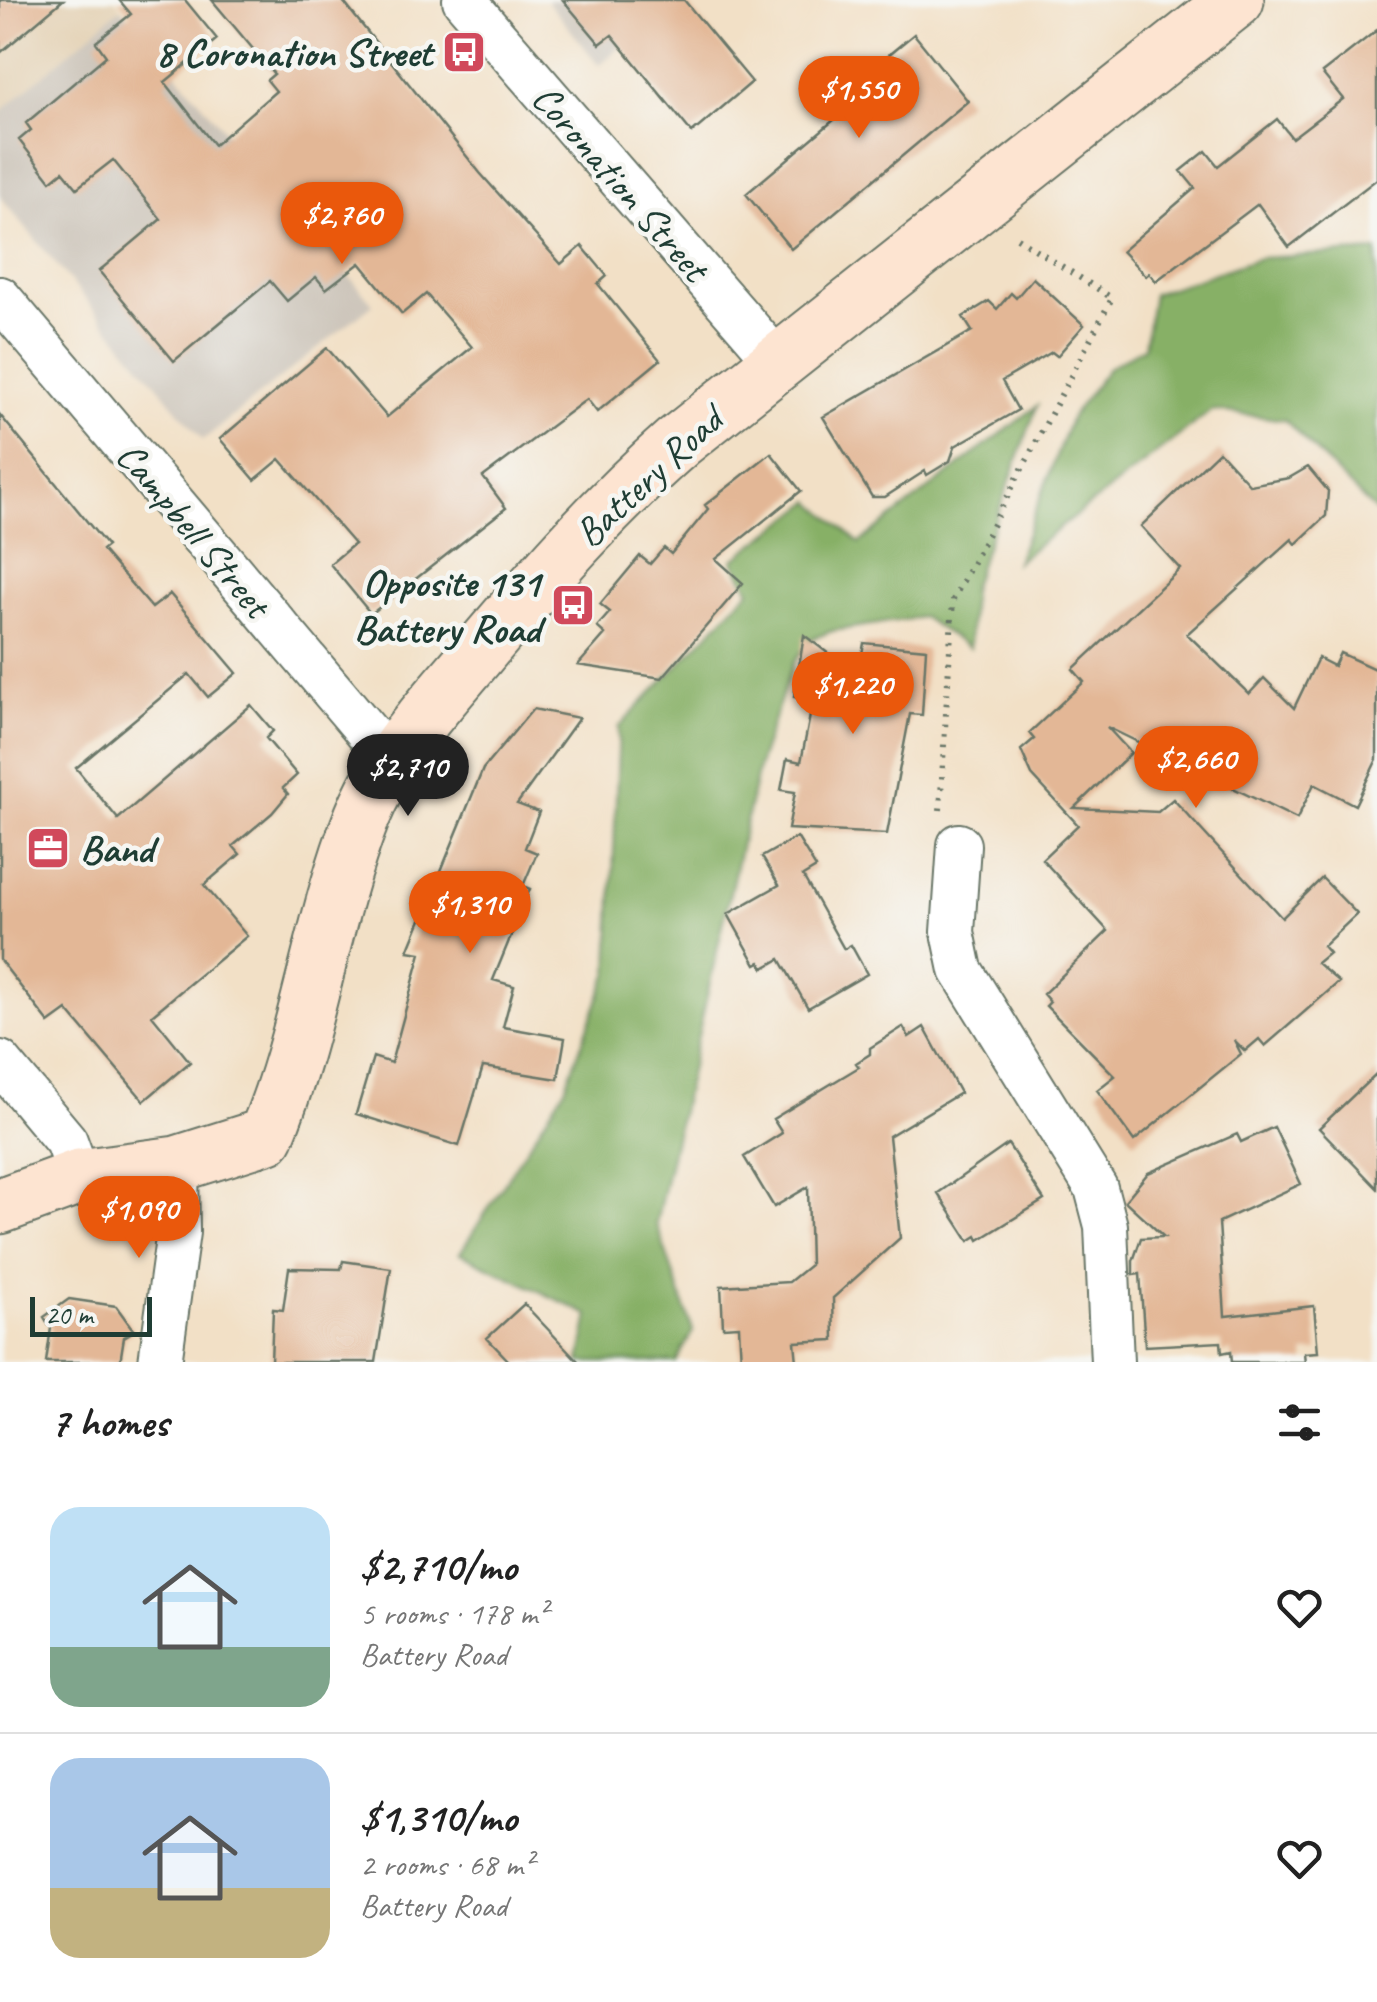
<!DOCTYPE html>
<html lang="en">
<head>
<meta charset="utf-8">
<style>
  body { margin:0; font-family:Caveat,sans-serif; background:#f6f6f6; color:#222; height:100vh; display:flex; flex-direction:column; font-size:38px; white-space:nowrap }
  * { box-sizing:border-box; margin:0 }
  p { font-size:32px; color:#767676 }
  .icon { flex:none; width:55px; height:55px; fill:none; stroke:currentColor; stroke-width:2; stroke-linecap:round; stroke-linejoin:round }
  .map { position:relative; height:1362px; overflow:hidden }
  .panel { display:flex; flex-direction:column; background:#fff; flex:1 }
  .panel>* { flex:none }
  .scale { position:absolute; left:30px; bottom:25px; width:122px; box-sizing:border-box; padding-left:10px; border:5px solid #1f3d34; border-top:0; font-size:28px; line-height:35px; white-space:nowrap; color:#1f3d34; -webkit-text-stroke:8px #f6f6f2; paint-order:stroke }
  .price { position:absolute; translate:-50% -85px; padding:0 22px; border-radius:35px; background:#ea580c; color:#fff; font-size:32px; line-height:65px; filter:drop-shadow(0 2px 5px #0008) }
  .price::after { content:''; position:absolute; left:50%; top:60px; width:30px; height:22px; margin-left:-15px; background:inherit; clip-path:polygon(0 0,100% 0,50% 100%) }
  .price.current { background:#222; color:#fff }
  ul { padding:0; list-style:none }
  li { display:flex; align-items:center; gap:30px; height:250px; padding:0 50px }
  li+li { border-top:2px solid #e0e0e0 }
  li span { display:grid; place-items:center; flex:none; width:280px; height:200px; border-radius:30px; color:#555 }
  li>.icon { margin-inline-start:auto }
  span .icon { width:120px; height:120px; fill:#fffc; stroke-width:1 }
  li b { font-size:42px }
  h2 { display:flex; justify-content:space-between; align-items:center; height:120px; padding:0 50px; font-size:42px }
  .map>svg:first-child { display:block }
  .built { fill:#e4d2b5 }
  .industrial { fill:#cbc3b8 }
  .forest { fill:#87b066; stroke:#53764d; stroke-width:2.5 }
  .building { fill:#e3b796 }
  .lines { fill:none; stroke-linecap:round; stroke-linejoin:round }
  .street-casing { stroke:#697667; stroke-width:46 }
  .secondary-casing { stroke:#697667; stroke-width:59 }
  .path { stroke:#697667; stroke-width:6; stroke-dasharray:2.5 8; stroke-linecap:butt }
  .street { stroke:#fff; stroke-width:42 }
  .secondary { stroke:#fde4d1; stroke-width:55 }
  .labels { text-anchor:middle; stroke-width:9; stroke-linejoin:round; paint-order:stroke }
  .poi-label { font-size:40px; font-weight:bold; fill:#1f3d34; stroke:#f6f6f2; text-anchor:end }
  .street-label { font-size:40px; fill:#1f3d34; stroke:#f6f6f2 }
</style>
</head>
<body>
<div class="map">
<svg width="1377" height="1362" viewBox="0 0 1377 1362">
  <rect width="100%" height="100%" fill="#f6f6f2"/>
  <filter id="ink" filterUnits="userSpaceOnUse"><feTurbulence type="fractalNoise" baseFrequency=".01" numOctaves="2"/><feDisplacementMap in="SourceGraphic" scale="20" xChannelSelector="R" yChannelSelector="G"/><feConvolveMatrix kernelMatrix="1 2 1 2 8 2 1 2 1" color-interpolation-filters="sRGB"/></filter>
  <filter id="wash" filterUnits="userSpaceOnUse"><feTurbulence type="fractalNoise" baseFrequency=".0048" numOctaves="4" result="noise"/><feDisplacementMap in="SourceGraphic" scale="40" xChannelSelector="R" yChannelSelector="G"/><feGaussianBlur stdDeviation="2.25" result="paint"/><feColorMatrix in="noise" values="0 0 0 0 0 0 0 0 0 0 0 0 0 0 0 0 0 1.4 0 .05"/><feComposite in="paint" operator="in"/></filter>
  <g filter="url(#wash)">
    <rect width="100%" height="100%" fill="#f2e0c6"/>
    <path class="built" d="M 0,0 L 115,0 L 121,8 L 0,112 Z"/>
    <path class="industrial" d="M 546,0 L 677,0 L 599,65 Z
      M 121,8 L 373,304 L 203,440 L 0,197 L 0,112 Z"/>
    <path class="forest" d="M 1377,251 L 1377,513 L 1285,420 L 1212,410 L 1016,562 L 1071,417 L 1109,367 L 1144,347 L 1153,294 L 1260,258 Z
      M 1037,406 L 972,585 L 969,648 L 922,617 L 832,631 L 809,640 L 793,664 L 760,759 L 656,1223 L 693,1331 L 676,1362 L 580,1362 L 589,1315 L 460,1253 L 565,1088 L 609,972 L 619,727 L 750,590 L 733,560 L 812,501 L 859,543 Z"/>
    <g id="blocks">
      <path class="building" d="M 0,0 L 63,0 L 0,53 Z
        M 119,0 L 185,0 L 217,39 L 165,82 L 214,145 L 276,91 L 267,80 L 274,74 L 212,0 L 342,0 L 480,173 L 561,264 L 582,246 L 607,276 L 598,284 L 660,360 L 597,412 L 587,399 L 483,477 L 506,508 L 371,614 L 330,564 L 354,544 L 280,459 L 255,480 L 220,439 L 327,348 L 387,417 L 472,347 L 426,294 L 402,314 L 360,263 L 326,289 L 316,277 L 287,301 L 270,281 L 174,361 L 99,271 L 161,219 L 113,160 L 77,188 L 63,171 L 51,181 L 19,140 L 31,130 L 26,123 L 106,56 L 96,42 L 131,14 Z
        M 563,0 L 684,0 L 752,82 L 692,133 L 612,35 L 600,44 Z
        M 1377,30 L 1377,179 L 1289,247 L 1258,204 L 1156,281 L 1149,273 L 1146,276 L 1122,251 L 1195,188 L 1181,171 L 1206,151 L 1218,166 L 1277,119 L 1292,138 L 1343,99 L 1322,73 Z
        M 914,34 L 968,101 L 791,249 L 746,194 L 841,114 L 831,102 Z
        M 1033,278 L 1084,325 L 1057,356 L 1052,352 L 1002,381 L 1018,410 L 955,446 L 950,461 L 927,475 L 925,471 L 885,497 L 872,497 L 823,417 L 972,331 L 963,317 L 989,301 L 997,309 L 1011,293 L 1016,298 Z
        M 0,415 L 107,546 L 102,550 L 152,608 L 170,594 L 237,673 L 208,697 L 189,674 L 76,768 L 118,819 L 251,705 L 273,731 L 266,738 L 297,775 L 283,788 L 288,794 L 272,813 L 233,846 L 240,854 L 204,885 L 247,936 L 152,1015 L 190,1062 L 144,1101 L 67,1010 L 49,1023 L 0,960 Z
        M 1219,451 L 1250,485 L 1289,478 L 1308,467 L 1328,491 L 1326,516 L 1296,544 L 1292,539 L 1187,634 L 1249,694 L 1264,678 L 1294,708 L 1318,658 L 1334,666 L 1340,653 L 1377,670 L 1377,759 L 1355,805 L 1314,784 L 1297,819 L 1169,757 L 1148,737 L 1142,744 L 1107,727 L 1131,753 L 1074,808 L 1158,812 L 1173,799 L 1282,918 L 1322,878 L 1357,914 L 1323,946 L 1329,953 L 1317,963 L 1339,982 L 1265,1046 L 1259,1039 L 1245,1051 L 1234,1040 L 1241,1054 L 1134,1141 L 1097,1090 L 1115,1076 L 1046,1006 L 1050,1002 L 1043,994 L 1108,931 L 1042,859 L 1078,825 L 1032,775 L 1021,750 L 1034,739 L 1029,733 L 1084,682 L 1073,669 L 1180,569 L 1141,526 Z
        M 771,453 L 801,491 L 716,559 L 743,583 L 662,678 L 578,665 L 605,634 L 597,627 L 610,612 L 600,604 L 640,556 L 650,564 L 664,548 L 671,554 L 708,509 L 705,505 Z
        M 804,635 L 858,676 L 864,643 L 926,649 L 922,715 L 910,714 L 887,834 L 788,829 L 795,792 L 781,790 L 787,759 L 801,762 L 813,700 L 794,697 Z
        M 533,709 L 579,718 L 517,804 L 539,812 L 525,848 L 537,853 L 523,886 L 530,889 L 493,980 L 514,986 L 503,1027 L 565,1038 L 558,1079 L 483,1067 L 459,1146 L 356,1114 L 373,1057 L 391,1063 L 421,953 L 408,951 L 483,769 Z
        M 797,837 L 816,868 L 803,876 L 844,949 L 851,945 L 867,974 L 808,1008 L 780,959 L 764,968 L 760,962 L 756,964 L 728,914 L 779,885 L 762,857 Z
        M 903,1027 L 909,1037 L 924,1027 L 960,1093 L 889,1136 L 900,1238 L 833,1298 L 834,1340 L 795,1342 L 797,1362 L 741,1361 L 739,1326 L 723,1327 L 721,1286 L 789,1282 L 810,1265 L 808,1187 L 774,1207 L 744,1157 L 782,1133 L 773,1119 L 859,1067 L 856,1063 L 870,1054 L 870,1048 Z
        M 1377,1073 L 1377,1188 L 1319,1128 Z
        M 1274,1127 L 1301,1184 L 1219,1222 L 1225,1316 L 1314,1306 L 1318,1352 L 1304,1353 L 1305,1362 L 1232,1362 L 1231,1351 L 1222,1353 L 1221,1342 L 1145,1346 L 1140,1274 L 1133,1275 L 1133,1261 L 1141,1238 L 1164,1237 L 1125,1201 L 1148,1173 L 1237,1134 L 1241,1142 Z
        M 1008,1144 L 1044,1200 L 979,1240 L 977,1236 L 969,1241 L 938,1193 Z
        M 343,1261 L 391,1268 L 376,1362 L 271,1362 L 273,1309 L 283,1310 L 289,1268 L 341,1269 Z
        M 69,1299 L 116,1306 L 134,1331 L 124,1337 L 120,1362 L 46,1362 L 51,1328 L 44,1317 Z
        M 524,1304 L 579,1362 L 510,1362 L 487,1338 Z"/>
    </g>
  </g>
  <g filter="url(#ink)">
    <use href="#blocks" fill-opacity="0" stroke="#697667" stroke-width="2.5"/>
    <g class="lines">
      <g class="street-casing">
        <path id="street" d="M 464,0 L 779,363
          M 0,298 L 390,759
          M 959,845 L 953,932 L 961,970 L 1096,1188 L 1106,1226 L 1112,1362
          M 0,1062 L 66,1141 L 79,1177
          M 160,1362 L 178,1232 L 177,1164"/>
      </g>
      <g class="secondary-casing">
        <path id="secondary" d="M 0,1206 L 79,1177 L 177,1164 L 266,1136 C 309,1034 321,921 362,817 C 387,755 432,708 475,657 C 539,581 603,508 678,442 L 1236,0"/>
      </g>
      <path class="path" d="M 940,810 L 953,600 L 1112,298 L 1014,236"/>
      <use href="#street" class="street"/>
      <use href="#secondary" class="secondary"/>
    </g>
  </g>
  <defs>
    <g id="bus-square" transform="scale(2.25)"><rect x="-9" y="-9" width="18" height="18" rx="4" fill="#d1495b" stroke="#f6f6f2"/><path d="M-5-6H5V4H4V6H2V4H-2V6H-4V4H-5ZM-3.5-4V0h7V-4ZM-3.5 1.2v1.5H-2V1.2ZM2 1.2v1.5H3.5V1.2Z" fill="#fff"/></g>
    <g id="office-square" transform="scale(2.25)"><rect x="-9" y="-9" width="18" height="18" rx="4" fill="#d1495b" stroke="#f6f6f2"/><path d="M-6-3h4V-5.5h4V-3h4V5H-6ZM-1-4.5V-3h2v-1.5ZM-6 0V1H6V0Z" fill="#fff"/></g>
  </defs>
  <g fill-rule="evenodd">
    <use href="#bus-square" x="464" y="52"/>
    <use href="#bus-square" x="573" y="605"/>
    <use href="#office-square" x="48" y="848"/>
  </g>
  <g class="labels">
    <g class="poi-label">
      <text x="432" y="66">8 Coronation Street</text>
      <text x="540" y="596">Opposite 131<tspan x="540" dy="46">Battery Road</tspan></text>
      <text x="80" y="862" text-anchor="start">Band</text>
    </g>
    <g class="street-label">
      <text transform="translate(621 182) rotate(49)" y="14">Coronation Street</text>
      <text transform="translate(648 476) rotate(-43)" y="14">Battery Road</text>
      <text transform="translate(194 529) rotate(50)" y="14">Campbell Street</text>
    </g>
  </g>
</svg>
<div class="scale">20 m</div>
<b class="price" style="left:859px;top:141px">$1,550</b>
<b class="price" style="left:342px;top:267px">$2,760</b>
<b class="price" style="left:853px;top:737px">$1,220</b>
<b class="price" style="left:1196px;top:811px">$2,660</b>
<b class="price current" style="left:408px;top:819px">$2,710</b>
<b class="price" style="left:470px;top:956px">$1,310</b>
<b class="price" style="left:139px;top:1261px">$1,090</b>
</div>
<section class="panel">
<h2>7 homes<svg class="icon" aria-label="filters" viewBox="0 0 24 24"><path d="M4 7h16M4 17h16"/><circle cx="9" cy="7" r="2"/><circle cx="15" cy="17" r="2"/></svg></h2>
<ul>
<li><span style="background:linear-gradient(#bfe0f5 70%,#7fa58c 0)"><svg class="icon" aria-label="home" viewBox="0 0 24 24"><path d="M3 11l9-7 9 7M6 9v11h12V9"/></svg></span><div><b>$2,710/mo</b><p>5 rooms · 178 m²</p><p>Battery Road</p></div><svg class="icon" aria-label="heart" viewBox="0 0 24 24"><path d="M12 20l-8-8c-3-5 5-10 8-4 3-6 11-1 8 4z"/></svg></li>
<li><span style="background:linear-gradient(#a9c7e8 65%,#c2b280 0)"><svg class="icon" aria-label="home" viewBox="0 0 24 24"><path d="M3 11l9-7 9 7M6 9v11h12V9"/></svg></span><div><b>$1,310/mo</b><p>2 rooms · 68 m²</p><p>Battery Road</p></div><svg class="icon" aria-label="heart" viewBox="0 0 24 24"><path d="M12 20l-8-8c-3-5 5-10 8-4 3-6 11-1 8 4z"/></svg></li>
</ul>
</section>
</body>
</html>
